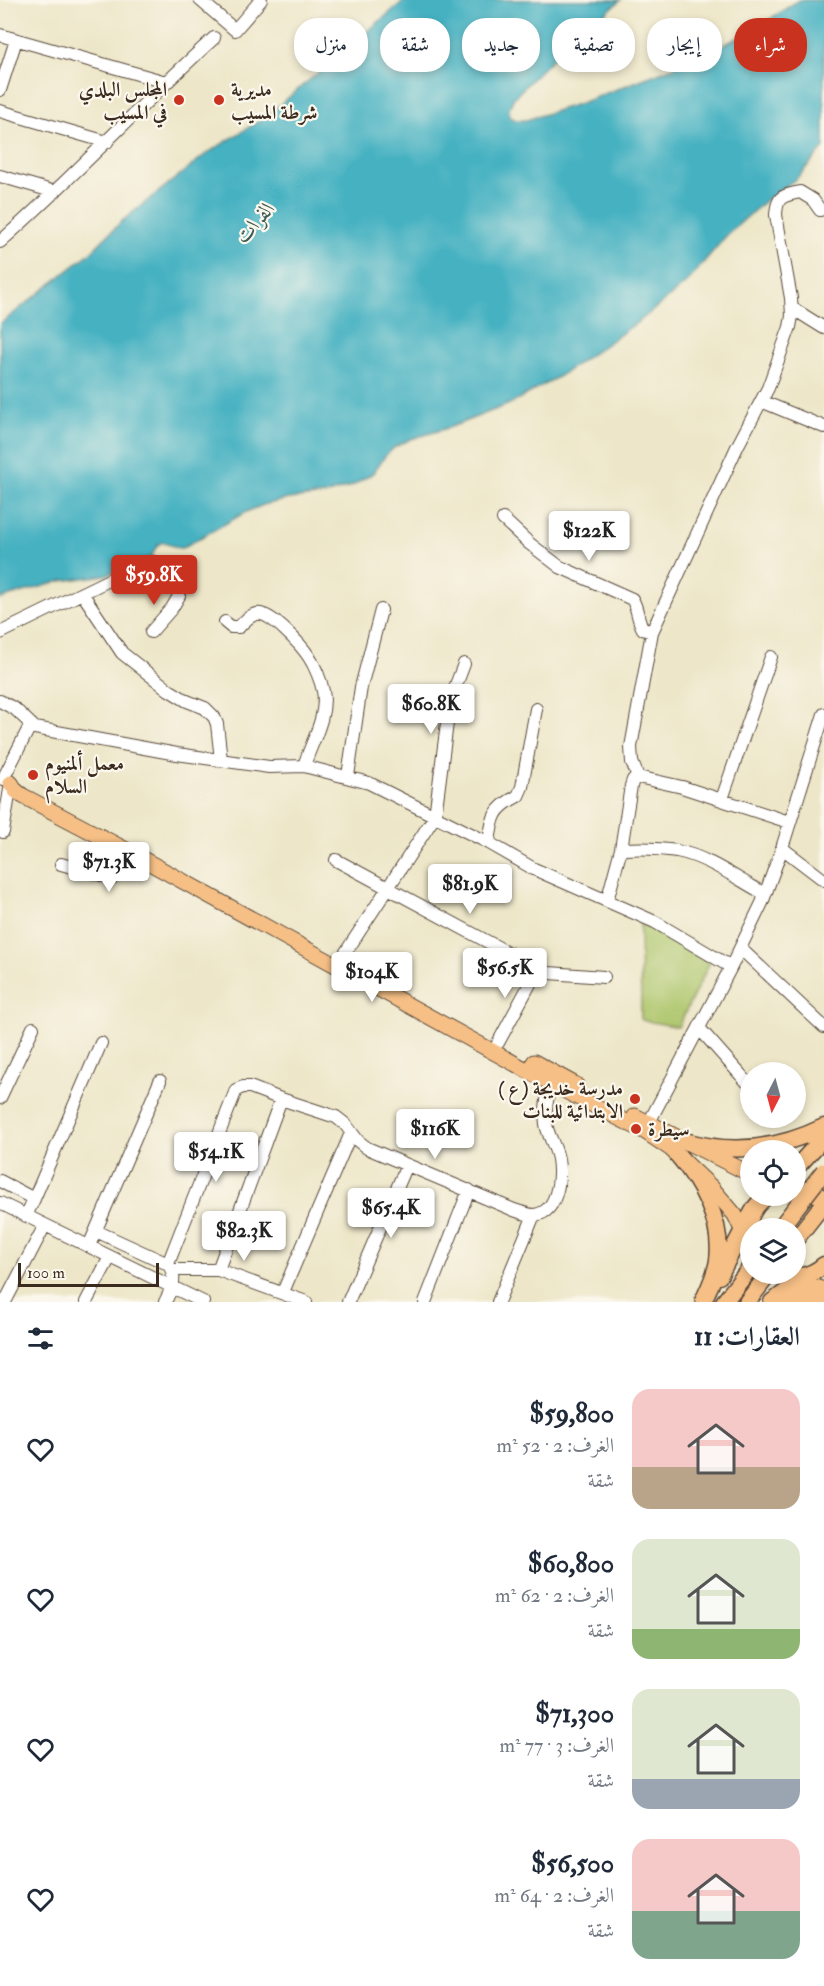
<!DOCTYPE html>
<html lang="ar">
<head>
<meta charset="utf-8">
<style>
  body { margin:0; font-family:"IM FELL Double Pica",Amiri,serif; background:#f6f6f7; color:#1f2937; direction:rtl; height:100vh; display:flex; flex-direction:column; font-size:22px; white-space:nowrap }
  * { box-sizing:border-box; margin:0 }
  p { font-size:20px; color:#747a83 }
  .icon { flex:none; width:33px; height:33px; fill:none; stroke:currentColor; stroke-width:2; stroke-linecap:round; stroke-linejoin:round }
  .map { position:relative; height:1302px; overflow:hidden; direction:ltr }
  .drawer { display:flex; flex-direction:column; background:#fff; flex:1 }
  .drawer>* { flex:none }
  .hud { position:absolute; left:18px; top:18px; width:789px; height:54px; direction:rtl; display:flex; gap:12px }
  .needle { width:39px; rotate:186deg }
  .controls { position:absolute; left:740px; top:1062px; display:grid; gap:12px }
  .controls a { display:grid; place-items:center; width:66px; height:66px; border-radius:50%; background:#fff; box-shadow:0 3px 9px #0003; font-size:30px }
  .scale { position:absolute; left:18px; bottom:15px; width:141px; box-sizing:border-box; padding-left:6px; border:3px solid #3b2a1e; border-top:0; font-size:16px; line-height:21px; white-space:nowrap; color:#3b2a1e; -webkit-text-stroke:4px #fbf7ec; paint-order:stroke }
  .price { position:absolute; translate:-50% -51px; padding:0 14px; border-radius:6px; background:#fff; color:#222; font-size:20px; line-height:39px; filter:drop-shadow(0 2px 3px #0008) }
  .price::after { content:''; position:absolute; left:50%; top:36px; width:18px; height:14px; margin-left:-9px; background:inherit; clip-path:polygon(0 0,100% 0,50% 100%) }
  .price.current { background:#c8321e; color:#fff }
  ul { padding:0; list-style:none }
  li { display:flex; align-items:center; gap:18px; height:150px; padding:0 24px }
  li span { display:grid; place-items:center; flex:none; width:168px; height:120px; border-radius:18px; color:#555 }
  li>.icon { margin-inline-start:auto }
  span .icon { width:72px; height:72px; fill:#fffc; stroke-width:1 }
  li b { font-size:26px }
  h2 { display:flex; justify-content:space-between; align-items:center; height:72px; padding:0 24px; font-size:26px }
  .chip { padding:0 21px; border-radius:24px; background:#fff; box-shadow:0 3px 9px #0003; font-size:21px; line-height:54px }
  .chip.current { background:#c8321e; color:#fff }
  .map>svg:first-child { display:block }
  .green { fill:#aec66c; stroke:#747845; stroke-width:1.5 }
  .water { fill:#44b1c1; stroke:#406e70; stroke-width:1.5 }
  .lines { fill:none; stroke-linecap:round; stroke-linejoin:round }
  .minor-casing { stroke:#564638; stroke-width:14 }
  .major-casing { stroke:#564638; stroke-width:17 }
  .highway-casing { stroke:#564638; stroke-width:19 }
  .minor { stroke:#fff; stroke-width:12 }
  .major { stroke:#f5bf86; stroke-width:15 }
  .highway { stroke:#f5bf86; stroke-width:16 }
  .highway-bridge-casing { stroke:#564638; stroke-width:19; stroke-linecap:butt }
  .highway-bridge { stroke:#f5bf86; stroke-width:16 }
  .poi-dot { fill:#c8321e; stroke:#fbf7ec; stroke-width:2 }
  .labels { text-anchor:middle; stroke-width:4.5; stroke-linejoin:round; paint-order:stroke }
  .poi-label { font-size:20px; font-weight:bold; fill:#3b2a1e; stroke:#fbf7ec; text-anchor:start }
  .water-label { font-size:21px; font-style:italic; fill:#3e5957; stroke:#fbf7ec }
</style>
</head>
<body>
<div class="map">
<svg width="824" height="1302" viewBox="0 0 824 1302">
  <rect width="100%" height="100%" fill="#fbf7ec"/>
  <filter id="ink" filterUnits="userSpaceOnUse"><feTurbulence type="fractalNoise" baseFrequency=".0167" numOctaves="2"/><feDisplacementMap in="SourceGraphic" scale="12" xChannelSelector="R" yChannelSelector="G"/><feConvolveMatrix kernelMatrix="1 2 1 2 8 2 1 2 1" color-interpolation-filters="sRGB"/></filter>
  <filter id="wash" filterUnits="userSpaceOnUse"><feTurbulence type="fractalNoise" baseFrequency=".008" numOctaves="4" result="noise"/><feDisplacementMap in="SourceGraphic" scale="24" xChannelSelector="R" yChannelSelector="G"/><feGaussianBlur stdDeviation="1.35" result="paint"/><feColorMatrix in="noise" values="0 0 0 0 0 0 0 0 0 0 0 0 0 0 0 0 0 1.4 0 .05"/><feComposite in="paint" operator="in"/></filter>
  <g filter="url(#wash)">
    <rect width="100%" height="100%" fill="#ede6c8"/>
    <path class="green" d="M 640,923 L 710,962 L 678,1027 L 641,1020 Z"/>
    <path class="water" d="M 405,0 L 621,0 L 552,59 L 528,83 L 513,99 L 509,109 L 510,117 L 516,120 L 526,120 L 581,103 L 702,56 L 753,30 L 799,0 L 824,0 L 824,148 L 796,179 L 766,200 L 727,235 L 685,284 L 641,320 L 561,375 L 512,403 L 451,427 L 411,439 L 395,447 L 385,456 L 373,473 L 354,485 L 325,495 L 289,499 L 263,505 L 246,512 L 182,548 C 174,549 166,539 159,544 C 155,547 154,553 151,557 L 106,575 L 61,581 L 0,599 L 0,324 L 90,253 L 122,221 L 206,154 L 264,118 Z"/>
  </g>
  <g filter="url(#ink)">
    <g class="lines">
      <g class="minor-casing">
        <path id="minor" d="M 200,0 L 235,30 L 261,0
          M 0,35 L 166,82
          M 0,90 L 16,40
          M 0,111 L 107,142
          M 0,176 L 55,192
          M 0,242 C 74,177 141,104 214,38
          M 792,308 L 824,328
          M 761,401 L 824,427
          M 503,519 L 530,544 L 560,567 L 632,599 C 638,608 637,619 643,629 L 652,632
          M 82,593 L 122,653 L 169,690 L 187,701 L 205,708 L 214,717 L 217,724 L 221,760
          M 225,622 L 231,627 L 239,627 C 244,622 249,615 257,614 C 270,611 302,646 309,657 C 315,666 321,681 323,691 C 328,716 311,743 304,766
          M 0,633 L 113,578 L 152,562 C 171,564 176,580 179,596 L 172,608 L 151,632
          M 0,701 L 15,709 L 35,728 L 177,754 L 269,767 L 304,766 L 369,783 L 489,843 L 534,869 L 655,922 L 731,967
          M 348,776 L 361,687 L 381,610
          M 638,777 L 632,762 L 631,747 L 652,632 L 737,447 L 768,388 L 790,327 L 792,316 L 791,298 L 776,215 C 777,195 783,196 800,192 L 813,200 L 820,210
          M 3,779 L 31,724
          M 722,799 L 771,657
          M 3,832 L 11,783
          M 489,843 C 492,817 494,808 518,796 L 522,787 L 536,709
          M 782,848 L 824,880
          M 621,849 C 639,848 658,848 677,851 C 708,857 737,879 765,894
          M 336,860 L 538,969 L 549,973 L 604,977
          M 61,864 L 112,878 L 121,871 L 128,851
          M 607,901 L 621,849 L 631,786 L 633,780 L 638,777 L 682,787 L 789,822
          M 740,948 L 824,1027
          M 342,958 L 435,816 L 447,723 L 453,693 L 464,664
          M 699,1028 L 747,1082
          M 498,1043 L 538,969
          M 0,1098 L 33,1028
          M 645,1130 L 731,967 L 762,903 L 782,848 L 824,714
          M 0,1181 L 34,1199 L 26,1216
          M 34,1199 L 101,1043
          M 0,1203 L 203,1302
          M 96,1231 L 168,1264 C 178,1278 172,1288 165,1302
          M 89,1246 L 160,1081
          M 168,1264 L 236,1090 L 243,1087 L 250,1087 L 281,1099 L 336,1117 L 345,1124 L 358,1141 L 367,1148 L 514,1210 C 520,1212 526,1214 532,1215 C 558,1215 561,1178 558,1159 C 556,1147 548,1136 546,1124 C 544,1111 548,1096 550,1083
          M 173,1270 L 218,1270 L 306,1302
          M 218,1270 L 281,1099
          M 283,1292 L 351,1133
          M 5,1302 L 45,1225
          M 86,1302 L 110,1257
          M 348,1302 L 407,1165
          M 425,1302 L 469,1190
          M 498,1302 L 534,1215"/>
      </g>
      <g class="major-casing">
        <path id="major" d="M 11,783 L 16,791 L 23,796 L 128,851 L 550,1083 L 644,1131 L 671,1149 L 712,1188 L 735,1215 L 747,1240
          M 534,1062 L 576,1085
          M 635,1116 L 750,1174
          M 793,1279 L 824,1290"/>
      </g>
      <g class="highway-casing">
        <path id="highway" d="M 685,1141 C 733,1155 779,1149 824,1127
          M 677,1154 C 701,1182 723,1221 718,1260 C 716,1274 710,1286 704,1299
          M 795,1169 L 824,1137
          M 795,1187 L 810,1190 L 821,1197
          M 795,1240 L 824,1203
          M 750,1247 C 744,1227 750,1208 767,1196
          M 774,1274 C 793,1279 809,1278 824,1265
          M 719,1276 L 751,1215
          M 724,1302 L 750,1268
          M 747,1302 L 769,1274
          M 772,1302 L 808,1276
          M 790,1302 L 803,1298 L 824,1299"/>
      </g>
      <use href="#minor" class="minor"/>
      <use href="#major" class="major"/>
      <use href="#highway" class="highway"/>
      <g class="highway-bridge-casing">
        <path id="highway-bridge" d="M 780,1228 L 824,1171"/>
      </g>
      <use href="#highway-bridge" class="highway-bridge"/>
    </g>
  </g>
  <g class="poi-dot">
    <circle cx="179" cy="100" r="6"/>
    <circle cx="219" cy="100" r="6"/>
    <circle cx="33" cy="775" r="6"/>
    <circle cx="635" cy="1099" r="6"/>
    <circle cx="636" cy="1129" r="6"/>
  </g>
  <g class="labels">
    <g class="poi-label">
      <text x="167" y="96" text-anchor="end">المجلس البلدي<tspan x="167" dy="23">في المسيب</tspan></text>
      <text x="231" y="96">مديرية<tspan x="231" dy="23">شرطة المسيب</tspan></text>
      <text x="45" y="770">معمل ألمنيوم<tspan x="45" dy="23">السلام</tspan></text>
      <text x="623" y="1095" text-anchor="end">مدرسة خديجة ( ع )<tspan x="623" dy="23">الابتدائية للبنات</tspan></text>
      <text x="648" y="1136">سيطرة</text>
    </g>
    <g class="water-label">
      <text transform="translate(255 222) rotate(-49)" y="7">الفرات</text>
    </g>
  </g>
</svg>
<div class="controls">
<a><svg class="needle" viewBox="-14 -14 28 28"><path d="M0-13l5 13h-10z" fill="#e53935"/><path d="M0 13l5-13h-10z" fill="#747a83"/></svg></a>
<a><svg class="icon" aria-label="locate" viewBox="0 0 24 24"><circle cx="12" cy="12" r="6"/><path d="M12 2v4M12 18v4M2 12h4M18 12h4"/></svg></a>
<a><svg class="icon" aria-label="layers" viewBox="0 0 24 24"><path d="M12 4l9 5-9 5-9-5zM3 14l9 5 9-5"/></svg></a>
</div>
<div class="scale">100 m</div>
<b class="price" style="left:589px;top:562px">$122K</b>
<b class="price current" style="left:154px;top:606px">$59.8K</b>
<b class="price" style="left:431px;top:735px">$60.8K</b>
<b class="price" style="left:109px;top:893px">$71.3K</b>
<b class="price" style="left:470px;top:915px">$81.9K</b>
<b class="price" style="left:505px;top:999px">$56.5K</b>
<b class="price" style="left:372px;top:1003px">$104K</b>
<b class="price" style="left:435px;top:1160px">$116K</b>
<b class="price" style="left:216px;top:1183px">$54.1K</b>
<b class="price" style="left:391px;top:1239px">$65.4K</b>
<b class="price" style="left:244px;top:1262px">$82.3K</b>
<div class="hud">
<a class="chip current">شراء</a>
<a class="chip">إيجار</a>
<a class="chip">تصفية</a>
<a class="chip">جديد</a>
<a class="chip">شقة</a>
<a class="chip">منزل</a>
</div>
</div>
<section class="drawer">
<h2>العقارات: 11<svg class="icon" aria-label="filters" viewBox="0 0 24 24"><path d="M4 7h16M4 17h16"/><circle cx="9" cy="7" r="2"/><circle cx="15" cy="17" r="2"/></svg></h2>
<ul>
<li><span style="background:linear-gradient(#f6c9c9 65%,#b9a48a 0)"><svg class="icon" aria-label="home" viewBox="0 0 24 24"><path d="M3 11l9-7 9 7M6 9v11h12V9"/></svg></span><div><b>$59,800</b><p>الغرف: 2 · 52 m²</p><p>شقة</p></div><svg class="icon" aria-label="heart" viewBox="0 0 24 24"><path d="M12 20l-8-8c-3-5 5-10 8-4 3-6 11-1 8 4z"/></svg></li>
<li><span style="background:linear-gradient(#dfe7d0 75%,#8fb573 0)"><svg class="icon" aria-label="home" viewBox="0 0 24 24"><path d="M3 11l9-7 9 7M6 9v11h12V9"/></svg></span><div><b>$60,800</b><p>الغرف: 2 · 62 m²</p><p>شقة</p></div><svg class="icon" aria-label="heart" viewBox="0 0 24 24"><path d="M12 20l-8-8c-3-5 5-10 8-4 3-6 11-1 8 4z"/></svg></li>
<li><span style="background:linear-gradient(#dfe7d0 75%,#9aa5b1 0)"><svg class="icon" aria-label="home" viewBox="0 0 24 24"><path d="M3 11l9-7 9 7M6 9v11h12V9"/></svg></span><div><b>$71,300</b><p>الغرف: 3 · 77 m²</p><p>شقة</p></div><svg class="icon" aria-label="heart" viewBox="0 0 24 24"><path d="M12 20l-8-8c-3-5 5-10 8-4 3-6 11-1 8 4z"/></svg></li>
<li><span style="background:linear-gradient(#f6c9c9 60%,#7fa58c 0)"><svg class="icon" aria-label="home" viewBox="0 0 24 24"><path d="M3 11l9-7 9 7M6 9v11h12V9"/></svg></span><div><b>$56,500</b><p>الغرف: 2 · 64 m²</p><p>شقة</p></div><svg class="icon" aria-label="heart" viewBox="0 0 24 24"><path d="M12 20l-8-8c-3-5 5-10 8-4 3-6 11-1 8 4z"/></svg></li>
</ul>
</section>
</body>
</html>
